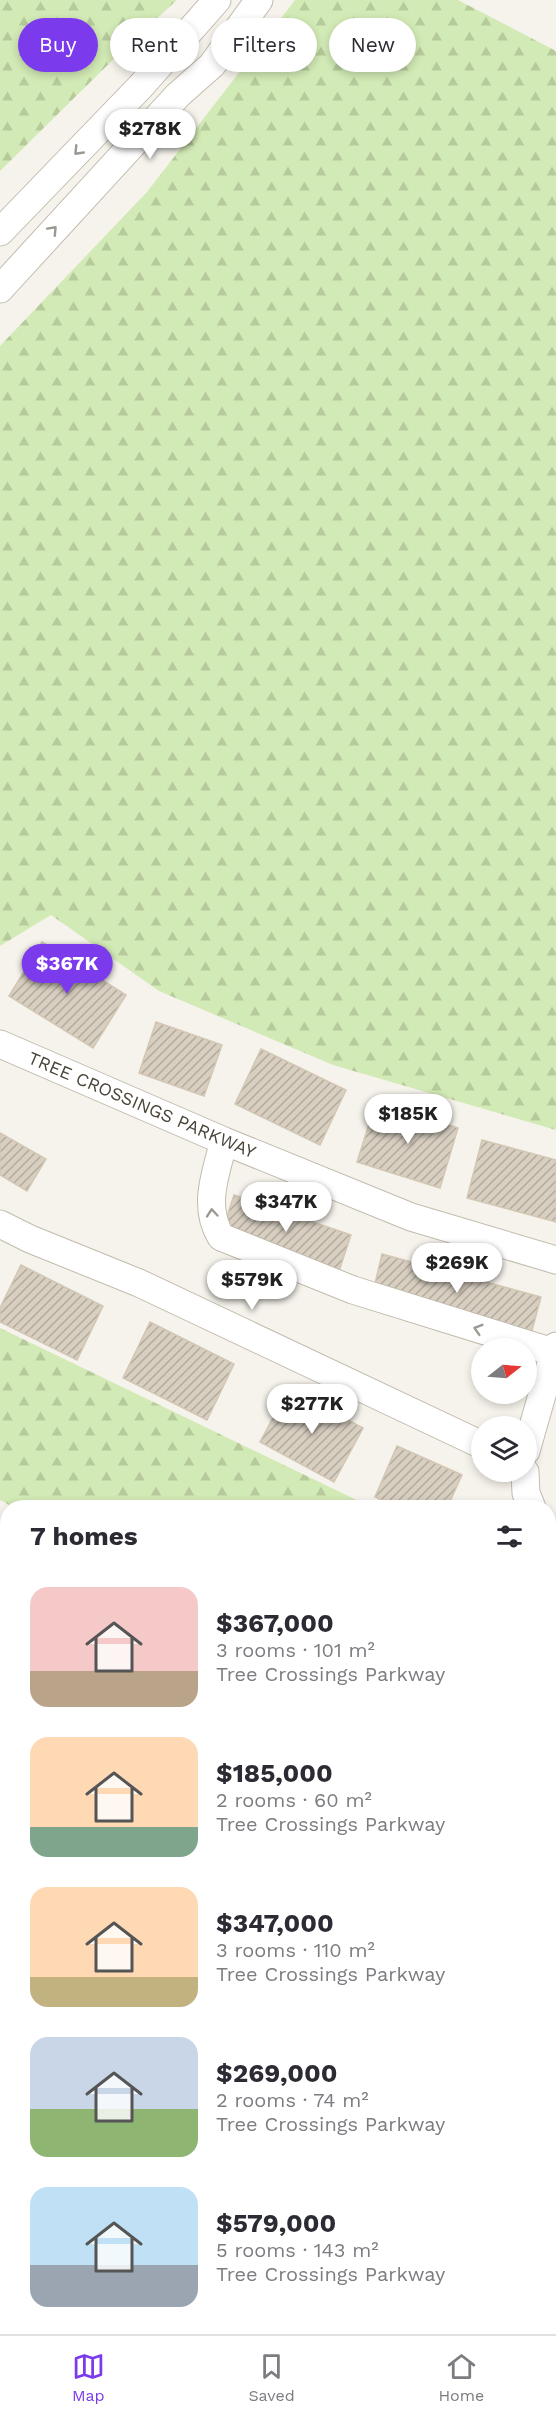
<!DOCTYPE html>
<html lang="en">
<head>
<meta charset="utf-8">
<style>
  body { margin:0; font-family:"Work Sans",sans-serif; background:#f2f2f3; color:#2b2b33; height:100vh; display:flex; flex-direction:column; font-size:22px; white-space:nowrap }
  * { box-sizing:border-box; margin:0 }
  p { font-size:20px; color:#7c7c81 }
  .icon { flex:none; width:33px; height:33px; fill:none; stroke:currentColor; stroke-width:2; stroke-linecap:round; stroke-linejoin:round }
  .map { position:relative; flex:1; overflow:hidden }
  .details { position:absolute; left:0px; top:1500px; width:556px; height:834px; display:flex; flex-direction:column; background:#fff; border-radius:24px 24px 0 0; box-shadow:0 3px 9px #0003 }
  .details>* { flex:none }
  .guide { position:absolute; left:18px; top:18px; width:520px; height:54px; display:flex; gap:12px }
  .needle { width:39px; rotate:73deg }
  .fabs { position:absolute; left:471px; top:1338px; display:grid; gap:12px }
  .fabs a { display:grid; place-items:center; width:66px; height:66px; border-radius:50%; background:#fff; box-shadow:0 3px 9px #0003; font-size:30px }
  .price { position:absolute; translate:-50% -51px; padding:0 14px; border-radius:21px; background:#fff; color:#222; font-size:20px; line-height:39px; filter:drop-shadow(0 2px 3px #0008) }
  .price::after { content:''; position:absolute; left:50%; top:36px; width:18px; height:14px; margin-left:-9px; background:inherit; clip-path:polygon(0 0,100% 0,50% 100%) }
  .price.current { background:#7c3aed; color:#fff }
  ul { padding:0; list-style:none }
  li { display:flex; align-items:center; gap:18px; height:150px; padding:0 30px }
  li span { display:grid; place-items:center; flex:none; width:168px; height:120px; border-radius:18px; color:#555 }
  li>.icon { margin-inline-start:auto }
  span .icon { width:72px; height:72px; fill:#fffc; stroke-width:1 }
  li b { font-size:26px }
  h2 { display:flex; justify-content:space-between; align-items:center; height:72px; padding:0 30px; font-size:26px }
  .tag { padding:0 21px; border-radius:27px; background:#fff; box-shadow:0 3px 9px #0003; font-size:21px; line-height:54px }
  .tag.current { background:#7c3aed; color:#fff }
  .tab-bar { display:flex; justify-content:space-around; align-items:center; height:84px; border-top:2px solid #e1e1e2; background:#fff; font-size:16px; color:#7c7c81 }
  .tab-bar a { display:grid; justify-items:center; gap:3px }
  .tab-bar .current { color:#7c3aed }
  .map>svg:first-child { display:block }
  .forest { fill:url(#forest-firs) }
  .building { fill:url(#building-hatch); stroke:#d3c7b4; stroke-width:1.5 }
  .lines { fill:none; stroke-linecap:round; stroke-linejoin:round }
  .minor-casing { stroke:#c2bbae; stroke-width:29 }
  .path { stroke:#c4b79f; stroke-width:4; stroke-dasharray:3 3; stroke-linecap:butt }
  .minor { stroke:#fff; stroke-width:27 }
  .oneway { stroke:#9c9892 }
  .labels { text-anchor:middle; stroke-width:4.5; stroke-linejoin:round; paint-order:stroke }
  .street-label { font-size:18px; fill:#4b4439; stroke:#fff }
</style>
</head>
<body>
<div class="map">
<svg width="556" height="2334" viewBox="0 0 556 2334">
  <defs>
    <pattern id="forest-firs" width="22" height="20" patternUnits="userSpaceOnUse" patternTransform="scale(1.5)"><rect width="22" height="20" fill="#d2eab5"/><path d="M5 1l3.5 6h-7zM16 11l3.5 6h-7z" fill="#b6ca9c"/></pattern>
    <pattern id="building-hatch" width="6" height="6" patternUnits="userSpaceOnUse" patternTransform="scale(1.5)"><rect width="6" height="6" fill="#d8cfc1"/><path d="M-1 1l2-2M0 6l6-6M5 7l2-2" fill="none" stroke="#b1aa9e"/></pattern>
  </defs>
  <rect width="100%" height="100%" fill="#f6f3ec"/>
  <path class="forest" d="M 0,0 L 177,0 L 131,42 L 0,171 Z
    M 295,0 L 458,0 L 556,51 L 556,1130 L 333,1065 L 159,991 L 51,915 L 0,946 L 0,346 L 147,192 Z
    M 0,1329 L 0,1328 L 371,1507 L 13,1507 L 0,1500 Z
    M 549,1609 L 556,1617 L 556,1769 L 549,1763 Z
    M 556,1987 L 556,2121 L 549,2118 L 549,1994 Z
    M 7,2266 L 7,2308 L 0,2314 L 0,2275 Z
    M 549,2271 L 556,2274 L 556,2334 L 373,2334 L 380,2326 L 549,2326 Z"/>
  <path class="building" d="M 42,942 L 126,995 L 93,1048 L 9,996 Z
    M 156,1022 L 222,1045 L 204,1096 L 139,1073 Z
    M 261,1049 L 346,1090 L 320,1145 L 235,1104 Z
    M 376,1102 L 458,1128 L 440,1188 L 357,1162 Z
    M 0,1133 L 46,1159 L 27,1191 L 0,1175 Z
    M 482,1140 L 556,1160 L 556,1222 L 467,1198 Z
    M 234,1195 L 351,1235 L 339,1271 L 222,1232 Z
    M 382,1254 L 541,1297 L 531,1334 L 373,1292 Z
    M 21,1265 L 103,1306 L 77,1360 L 0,1322 L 0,1308 Z
    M 150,1322 L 234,1364 L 207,1420 L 123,1378 Z
    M 289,1388 L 363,1428 L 334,1482 L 260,1442 Z
    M 397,1446 L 462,1475 L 447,1508 L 398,1508 L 375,1497 Z
    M 0,1710 L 8,1718 L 8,1774 L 0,1781 Z
    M 549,1852 L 556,1859 L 556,1868 L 549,1874 Z
    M 549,2123 L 556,2126 L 556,2190 L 549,2187 Z"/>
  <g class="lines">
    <g class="minor-casing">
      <path id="minor" d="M 0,232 L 141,86 L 217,0
        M 0,289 L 178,95 L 212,65 L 259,0
        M 0,1044 L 224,1141 L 411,1217 L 556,1260
        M 224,1141 C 216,1173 202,1206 221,1237 L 353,1290 L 556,1353
        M 0,1224 L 30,1239 L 139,1283 L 482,1445
        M 526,1451 L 556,1346
        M 525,1472 L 526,1493 L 532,1508
        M 549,1548 L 556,1559
        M 0,1559 L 8,1565
        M 549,1791 L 556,1799
        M 549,1960 L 556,1950
        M 0,2073 L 8,2081
        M 549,2230 L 556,2234
        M 0,2240 L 8,2232
        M 279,2326 L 296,2334
        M 54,2328 L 58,2326
        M 342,2334 L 349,2326"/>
    </g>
    <path class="path" d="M 549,2101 L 556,2102
      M 404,2334 L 417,2326"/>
    <use href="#minor" class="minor"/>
  </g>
  <defs><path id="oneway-chevron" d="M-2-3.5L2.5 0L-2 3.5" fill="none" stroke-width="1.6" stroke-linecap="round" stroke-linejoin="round" transform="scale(1.5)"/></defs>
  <g class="oneway">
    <use href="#oneway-chevron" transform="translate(78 151) rotate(134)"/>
    <use href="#oneway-chevron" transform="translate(53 230) rotate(-47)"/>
    <use href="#oneway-chevron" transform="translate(212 1213) rotate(-95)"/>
    <use href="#oneway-chevron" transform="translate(478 1329) rotate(-163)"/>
  </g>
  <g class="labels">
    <g class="street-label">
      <text transform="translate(142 1105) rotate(23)" y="6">TREE CROSSINGS PARKWAY</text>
    </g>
  </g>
</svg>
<div class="fabs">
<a><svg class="needle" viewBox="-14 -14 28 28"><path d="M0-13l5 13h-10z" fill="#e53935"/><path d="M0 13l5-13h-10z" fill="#7c7c81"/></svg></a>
<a><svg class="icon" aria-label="layers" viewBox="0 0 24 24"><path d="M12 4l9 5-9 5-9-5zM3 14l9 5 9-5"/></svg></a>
</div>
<b class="price" style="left:150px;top:160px">$278K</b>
<b class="price current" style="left:67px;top:995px">$367K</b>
<b class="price" style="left:408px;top:1145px">$185K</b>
<b class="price" style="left:286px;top:1233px">$347K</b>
<b class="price" style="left:457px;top:1294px">$269K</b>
<b class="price" style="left:252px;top:1311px">$579K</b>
<b class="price" style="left:312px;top:1435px">$277K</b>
<div class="guide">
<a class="tag current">Buy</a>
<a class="tag">Rent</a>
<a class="tag">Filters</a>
<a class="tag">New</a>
</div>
<section class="details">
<h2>7 homes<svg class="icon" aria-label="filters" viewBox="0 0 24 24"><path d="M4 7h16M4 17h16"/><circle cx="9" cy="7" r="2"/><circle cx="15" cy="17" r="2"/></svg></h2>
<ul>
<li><span style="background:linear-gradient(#f6c9c9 70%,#b9a48a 0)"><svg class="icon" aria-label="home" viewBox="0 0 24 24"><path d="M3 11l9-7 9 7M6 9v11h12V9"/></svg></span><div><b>$367,000</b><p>3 rooms · 101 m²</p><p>Tree Crossings Parkway</p></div></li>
<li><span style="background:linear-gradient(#ffd9b3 75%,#7fa58c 0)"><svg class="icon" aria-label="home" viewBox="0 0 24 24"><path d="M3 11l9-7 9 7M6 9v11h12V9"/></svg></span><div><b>$185,000</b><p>2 rooms · 60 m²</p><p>Tree Crossings Parkway</p></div></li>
<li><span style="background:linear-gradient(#ffd9b3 75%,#c2b280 0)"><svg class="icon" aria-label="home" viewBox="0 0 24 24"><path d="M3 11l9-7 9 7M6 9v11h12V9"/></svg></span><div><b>$347,000</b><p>3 rooms · 110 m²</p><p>Tree Crossings Parkway</p></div></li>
<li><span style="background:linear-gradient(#c9d6e8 60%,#8fb573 0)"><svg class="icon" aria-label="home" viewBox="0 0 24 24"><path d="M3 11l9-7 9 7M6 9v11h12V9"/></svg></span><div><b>$269,000</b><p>2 rooms · 74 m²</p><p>Tree Crossings Parkway</p></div></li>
<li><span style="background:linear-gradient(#bfe0f5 65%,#9aa5b1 0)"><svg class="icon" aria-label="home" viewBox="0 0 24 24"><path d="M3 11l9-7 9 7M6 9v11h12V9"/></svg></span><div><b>$579,000</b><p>5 rooms · 143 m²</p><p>Tree Crossings Parkway</p></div></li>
</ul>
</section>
</div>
<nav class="tab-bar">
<a class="current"><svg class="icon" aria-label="map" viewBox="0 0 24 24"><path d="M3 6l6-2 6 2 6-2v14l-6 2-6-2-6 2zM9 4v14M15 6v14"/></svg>Map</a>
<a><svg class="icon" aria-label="saved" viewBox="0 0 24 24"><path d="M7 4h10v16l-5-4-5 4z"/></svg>Saved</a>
<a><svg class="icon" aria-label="home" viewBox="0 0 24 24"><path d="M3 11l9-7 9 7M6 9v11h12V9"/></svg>Home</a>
</nav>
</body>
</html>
